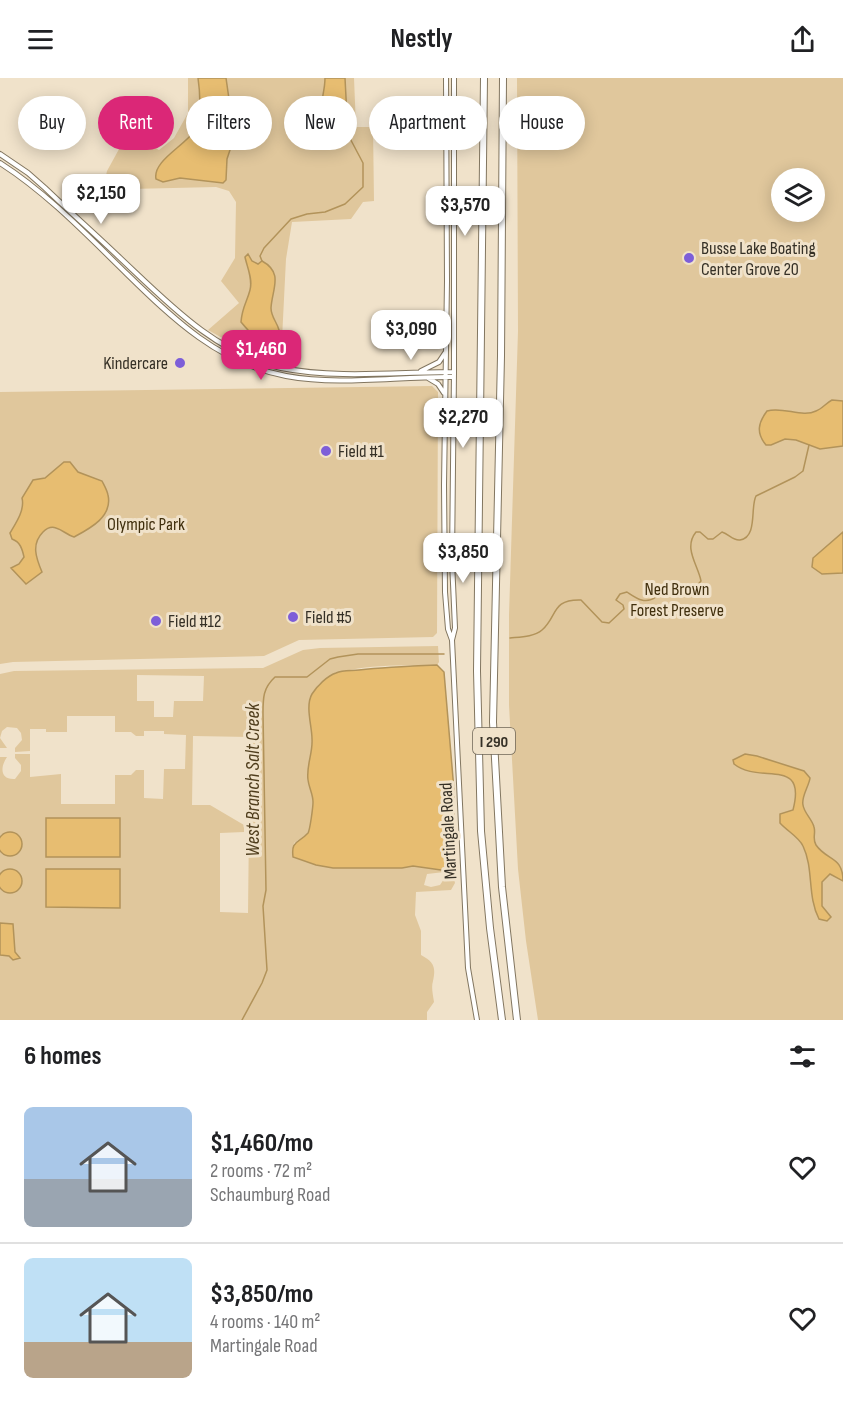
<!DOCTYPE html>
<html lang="en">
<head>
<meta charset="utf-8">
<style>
  body { margin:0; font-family:"Sofia Sans Condensed",sans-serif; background:#f6f6f6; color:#202124; height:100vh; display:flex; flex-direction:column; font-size:22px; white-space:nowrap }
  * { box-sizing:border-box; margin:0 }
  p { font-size:20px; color:#757577 }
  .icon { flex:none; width:33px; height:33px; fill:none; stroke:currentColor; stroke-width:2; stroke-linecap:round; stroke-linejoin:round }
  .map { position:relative; height:942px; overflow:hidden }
  .side { display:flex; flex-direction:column; background:#fff; flex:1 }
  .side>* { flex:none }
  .top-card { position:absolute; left:18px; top:18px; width:807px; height:54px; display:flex; gap:12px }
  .buttons { position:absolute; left:771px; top:90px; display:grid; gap:12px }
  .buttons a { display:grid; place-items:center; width:54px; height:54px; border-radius:50%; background:#fff; box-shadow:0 3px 15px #0003; font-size:30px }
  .price { position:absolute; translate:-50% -51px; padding:0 14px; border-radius:12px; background:#fff; color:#222; font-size:20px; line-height:39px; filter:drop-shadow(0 2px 3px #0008) }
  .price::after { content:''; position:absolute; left:50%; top:36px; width:18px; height:14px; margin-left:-9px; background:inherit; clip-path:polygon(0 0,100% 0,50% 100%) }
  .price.current { background:#db2777; color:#fff }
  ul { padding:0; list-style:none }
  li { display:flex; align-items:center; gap:18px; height:150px; padding:0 24px }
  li+li { border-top:2px solid #e0e0e0 }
  li span { display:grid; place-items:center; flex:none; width:168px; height:120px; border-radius:9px; color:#555 }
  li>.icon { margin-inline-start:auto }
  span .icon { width:72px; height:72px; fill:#fffc; stroke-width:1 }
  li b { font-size:26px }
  h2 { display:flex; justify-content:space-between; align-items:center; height:72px; padding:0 24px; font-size:26px }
  .tag { padding:0 21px; border-radius:27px; background:#fff; box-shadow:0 3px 15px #0003; font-size:21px; line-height:54px }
  .tag.current { background:#db2777; color:#fff }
  header { display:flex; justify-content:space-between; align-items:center; height:78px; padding:0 24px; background:#fff; font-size:27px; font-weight:700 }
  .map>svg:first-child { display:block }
  .green { fill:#e0c79c; fill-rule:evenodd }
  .water { fill:#e7bd71; stroke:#b2935a; stroke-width:1.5 }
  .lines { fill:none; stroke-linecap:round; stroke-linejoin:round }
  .stream { stroke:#b2935a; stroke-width:1.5 }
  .tertiary-casing { stroke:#827660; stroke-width:6 }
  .motorway-casing { stroke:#827660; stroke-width:8 }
  .tertiary { stroke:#fff; stroke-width:4 }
  .motorway { stroke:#fff; stroke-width:6 }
  .poi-dot { fill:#7d5ed8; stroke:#f0e2ca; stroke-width:2 }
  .labels { text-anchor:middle; stroke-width:6; stroke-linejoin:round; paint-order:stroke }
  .shield { fill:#f0e2ca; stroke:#6d6557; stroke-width:1.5 }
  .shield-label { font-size:16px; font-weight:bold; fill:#353026 }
  .poi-label { font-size:18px; fill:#353026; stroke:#f0e2ca; text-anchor:start }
  .park-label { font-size:18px; fill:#402f0d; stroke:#f0e2ca }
  .street-label { font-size:18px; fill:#353026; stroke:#f0e2ca }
  .water-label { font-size:20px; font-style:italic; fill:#4f3d1c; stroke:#f0e2ca }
</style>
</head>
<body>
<header><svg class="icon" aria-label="menu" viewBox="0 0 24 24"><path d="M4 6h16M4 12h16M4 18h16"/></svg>Nestly<svg class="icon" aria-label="share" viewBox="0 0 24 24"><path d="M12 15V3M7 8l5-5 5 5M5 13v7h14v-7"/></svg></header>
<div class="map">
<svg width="843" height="942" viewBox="0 0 843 942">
  <rect width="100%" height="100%" fill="#f0e2ca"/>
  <path class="green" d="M 188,0 L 354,0 L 356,49 L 373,49 L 374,123 L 363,124 L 351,141 L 292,144 L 286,181 L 281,281 L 242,271 L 208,252 L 239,225 L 221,203 L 235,180 L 236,124 L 229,113 L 216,109 L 130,111 L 104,106 L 107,93 L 124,62 L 146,65 L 159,72 L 174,60 L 188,35 Z
    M 517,0 L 843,0 L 843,942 L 538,942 L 526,863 L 518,791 L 509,627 L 509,537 L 518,253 ZM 782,100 L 814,100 L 814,134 L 782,134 Z
    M 432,308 L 438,314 L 437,555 L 433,559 L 299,562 L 264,578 L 13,584 L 0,586 L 0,314 Z
    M 438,568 L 439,584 L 437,587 C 407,588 353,585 327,600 C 298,616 317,651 312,677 C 310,686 306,695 308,704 C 309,709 312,713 313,717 C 313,723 312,749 309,753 C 305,758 299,761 294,765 L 293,770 L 333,790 L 402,790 L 413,788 L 441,792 L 452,789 L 453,793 L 427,796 L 424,807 L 431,809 L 440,807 L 446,798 L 453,797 L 455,805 L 451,812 L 416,814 L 415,837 L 421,853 L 421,877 C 434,884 436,889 433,903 C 431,909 433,917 434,924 L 427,934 L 427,942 L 0,942 L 0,811 L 3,814 L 15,814 L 21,807 L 0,795 L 0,774 L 3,777 L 2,756 L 0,758 L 0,679 L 7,679 C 0,689 0,702 15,701 L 21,693 L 21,687 L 15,680 L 15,676 L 30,676 L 30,699 L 61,696 L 61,726 L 115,726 L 115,697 L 131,697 L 136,692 L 144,692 L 144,720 L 163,721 L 164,691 L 185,691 L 186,657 L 164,656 L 164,653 L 144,653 L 144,658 L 136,658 L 131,654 L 115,654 L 115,638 L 67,638 L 67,654 L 46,654 L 46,651 L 30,651 L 30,673 L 15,674 L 15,670 L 22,662 L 21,655 L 17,650 L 7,649 L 2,653 L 0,660 L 7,670 L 0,670 L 0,596 L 14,593 L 263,590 L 303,572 L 320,570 ZM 137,597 L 204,598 L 203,623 L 174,623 L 173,639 L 154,639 L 154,623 L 137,623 ZM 193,658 L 250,659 L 248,835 L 220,834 L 220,755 L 244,754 L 244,747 L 210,727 L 192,727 Z"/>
  <path class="water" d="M 198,0 L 226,0 L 230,28 L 231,69 L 227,81 L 226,102 L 223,105 L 180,100 L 163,104 L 156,101 C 152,81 192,65 197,47 C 201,33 200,14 198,0 Z
    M 325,0 L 345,0 L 347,39 L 344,49 C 309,41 325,24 325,0 Z
    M 248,176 L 252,183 L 258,186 L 262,183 C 284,195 272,211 271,230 C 271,239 277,244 279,252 C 280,256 279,262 278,266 L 274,269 C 261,266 249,254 241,244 C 242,229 247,224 250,212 C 253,201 247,189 245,179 Z
    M 832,322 L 843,323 L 843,368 L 820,371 L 796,362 L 785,361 L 771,367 L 766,367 C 756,355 758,345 767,333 C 783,328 802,340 816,333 C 822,331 826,325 832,322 Z
    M 64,384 L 70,384 L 78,394 L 102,403 C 104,407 107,412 108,417 C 113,439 89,451 74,459 C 67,457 63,452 56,450 C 51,448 47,450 43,454 C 31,466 36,480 42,494 L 26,506 L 11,490 L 19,486 L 24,479 C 22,470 20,464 12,461 L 10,455 C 16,445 25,432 22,420 L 33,402 L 45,400 Z
    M 843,454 L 843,495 L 822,496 L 812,489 L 813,480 Z
    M 437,587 L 444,594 L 454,712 L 454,772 L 452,789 L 441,792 L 413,788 L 402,790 L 333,790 L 316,787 L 293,779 C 291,762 298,766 308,755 C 310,752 313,729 313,724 C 313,716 309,710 308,702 C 306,688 313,675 312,661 C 312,648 305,628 312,616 C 317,608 327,598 336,595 C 343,592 352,593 359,592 C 385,589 411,588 437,587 Z
    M 745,676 L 757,678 L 804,693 L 810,700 C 809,708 801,719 803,727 C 804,735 812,741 814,749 C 816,755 812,761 816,767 C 827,783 843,778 843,803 L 830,796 L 822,804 L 822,828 L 831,839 L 827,843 L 819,841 C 807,818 814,791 803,768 C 799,759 787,753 780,745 L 780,736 L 793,732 C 807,678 760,707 734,686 L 733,682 Z
    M 46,740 L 120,740 L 120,779 L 46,779 Z
    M-2 766a12 12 0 1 1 24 0a12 12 0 1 1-24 0Z
    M 46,791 L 120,791 L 120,830 L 46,829 Z
    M-2 803a12 12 0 1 1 24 0a12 12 0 1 1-24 0Z
    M 0,845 L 13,846 L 15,874 L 20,880 L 13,882 L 9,878 L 0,877 Z"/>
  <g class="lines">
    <path class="stream" d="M 262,183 L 260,178 L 264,170 L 291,141 L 307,136 L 325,134 L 345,126 L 363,109 L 363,85 L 344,49
      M 510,560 C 520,559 534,559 542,552 C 558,538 551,521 581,522 L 602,544 L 609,545 L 624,531 L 623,527 L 616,522 L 620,516 L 627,514 C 636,520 645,527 656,519 C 661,516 662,511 668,508 L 681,516 L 692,513 L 701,503 C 698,487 683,470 696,454 L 700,454 L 708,461 L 713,461 L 722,454 C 729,456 733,463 740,462 C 758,459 750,429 756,418 L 795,399 L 803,393 L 809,367
      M 242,942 L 262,905 L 267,892 L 263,828 L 266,812 L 263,635 C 263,620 263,610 275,599 L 307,599 L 330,581 L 338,579 L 358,576 L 444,576"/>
    <g class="tertiary-casing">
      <path id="tertiary" d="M 446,0 L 447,203 L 444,407 L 445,514 L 448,551 L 452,562
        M 454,0 L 454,294 L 452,483 L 455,550 L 452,562 L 468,890 L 477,942
        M 0,76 L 28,95 L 45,110 C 69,133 94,155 118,178 C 166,223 215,276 281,290 C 338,301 397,294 454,294
        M 0,85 C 47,115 87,157 127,196 C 173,241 220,286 286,298 C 341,308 398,298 454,299
        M 421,293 L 439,284 L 445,275
        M 428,300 L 438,306 L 444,315"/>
    </g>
    <g class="motorway-casing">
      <path id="motorway" d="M 484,0 L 477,593 L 481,753 L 490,850 L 502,942
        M 503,0 L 501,278 L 493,644 L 502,809 L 517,942"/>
    </g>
    <use href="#tertiary" class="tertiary"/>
    <use href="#motorway" class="motorway"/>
  </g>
  <g class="poi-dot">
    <circle cx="689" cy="180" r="6"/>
    <circle cx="180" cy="285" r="6"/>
    <circle cx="326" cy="373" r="6"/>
    <circle cx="293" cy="539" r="6"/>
    <circle cx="156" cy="543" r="6"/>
  </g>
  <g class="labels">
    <rect class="shield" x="473" y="650" width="42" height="26" rx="4.5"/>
    <g class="shield-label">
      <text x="494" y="669">I 290</text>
    </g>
    <g class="poi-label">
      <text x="701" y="176">Busse Lake Boating<tspan x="701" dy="21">Center Grove 20</tspan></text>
      <text x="168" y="291" text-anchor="end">Kindercare</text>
      <text x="338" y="379">Field #1</text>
      <text x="305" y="545">Field #5</text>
      <text x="168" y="549">Field #12</text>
    </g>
    <g class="park-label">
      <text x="146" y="452">Olympic Park</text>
      <text x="677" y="517">Ned Brown<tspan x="677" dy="21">Forest Preserve</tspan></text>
    </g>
    <g class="street-label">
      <text transform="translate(448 753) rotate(-93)" y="6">Martingale Road</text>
    </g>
    <g class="water-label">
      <text transform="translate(252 702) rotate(-90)" y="7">West Branch Salt Creek</text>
    </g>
  </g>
</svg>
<div class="buttons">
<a><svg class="icon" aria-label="layers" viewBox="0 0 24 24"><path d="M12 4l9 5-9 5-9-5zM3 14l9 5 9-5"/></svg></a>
</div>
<b class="price" style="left:101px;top:147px">$2,150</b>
<b class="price" style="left:465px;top:159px">$3,570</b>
<b class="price" style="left:411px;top:283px">$3,090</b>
<b class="price current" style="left:261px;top:303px">$1,460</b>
<b class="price" style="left:463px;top:371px">$2,270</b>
<b class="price" style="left:463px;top:506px">$3,850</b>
<div class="top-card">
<a class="tag">Buy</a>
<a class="tag current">Rent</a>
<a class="tag">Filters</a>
<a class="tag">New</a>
<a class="tag">Apartment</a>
<a class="tag">House</a>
</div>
</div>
<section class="side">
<h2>6 homes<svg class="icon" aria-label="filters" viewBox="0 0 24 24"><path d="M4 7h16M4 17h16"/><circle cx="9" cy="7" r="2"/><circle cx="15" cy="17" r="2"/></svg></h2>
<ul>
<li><span style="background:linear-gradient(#a9c7e8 60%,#9aa5b1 0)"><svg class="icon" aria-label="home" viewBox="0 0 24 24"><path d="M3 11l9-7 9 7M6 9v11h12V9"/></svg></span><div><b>$1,460/mo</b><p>2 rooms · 72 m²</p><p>Schaumburg Road</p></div><svg class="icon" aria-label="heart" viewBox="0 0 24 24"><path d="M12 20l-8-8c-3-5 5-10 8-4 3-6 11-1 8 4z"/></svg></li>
<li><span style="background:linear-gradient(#bfe0f5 70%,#b9a48a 0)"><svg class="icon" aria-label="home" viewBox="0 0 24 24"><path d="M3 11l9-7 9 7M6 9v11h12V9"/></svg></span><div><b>$3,850/mo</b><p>4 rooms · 140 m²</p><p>Martingale Road</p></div><svg class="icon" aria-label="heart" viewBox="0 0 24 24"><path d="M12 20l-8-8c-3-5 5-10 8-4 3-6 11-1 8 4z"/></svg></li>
</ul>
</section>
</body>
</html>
